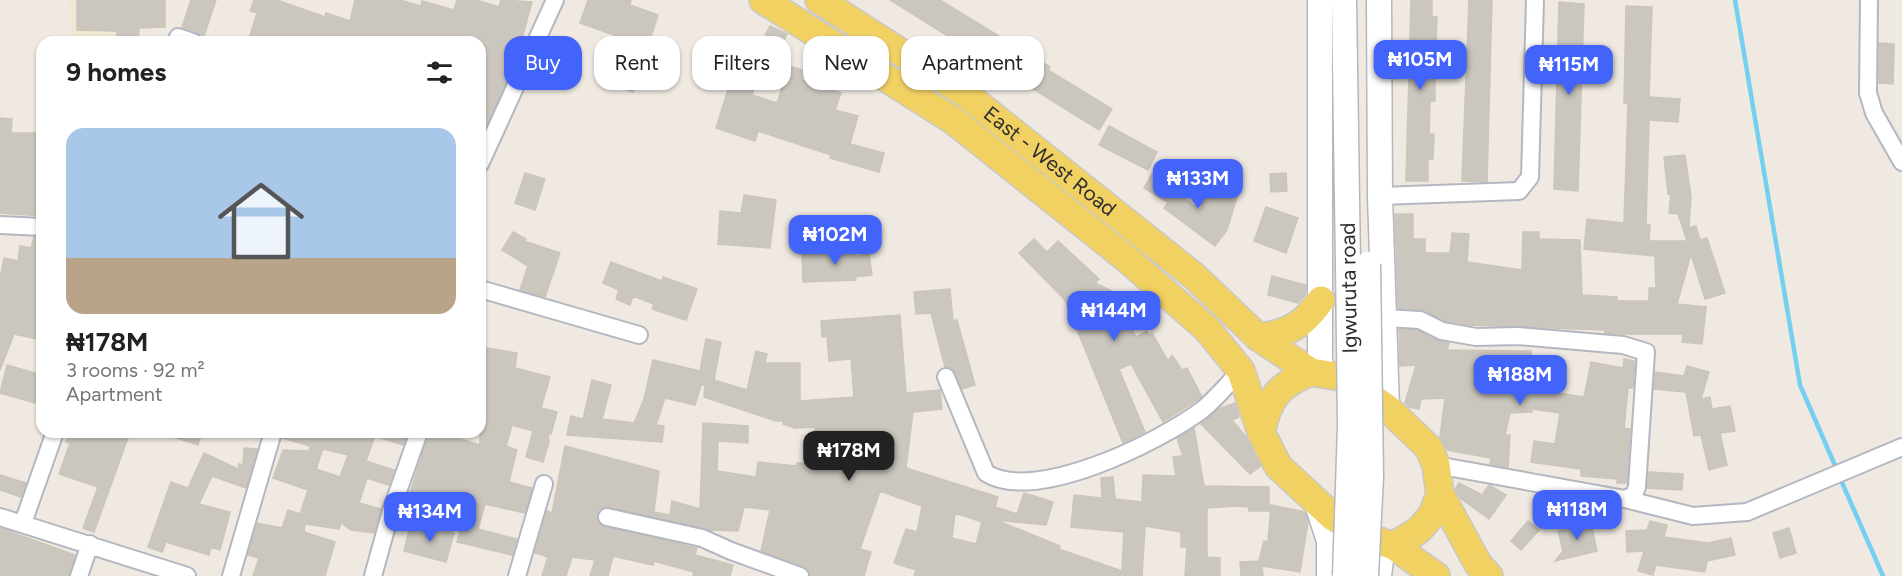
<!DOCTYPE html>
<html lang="en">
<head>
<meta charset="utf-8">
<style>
  body { margin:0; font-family:Figtree,sans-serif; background:#f6f6f6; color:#222; height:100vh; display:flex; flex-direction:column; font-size:22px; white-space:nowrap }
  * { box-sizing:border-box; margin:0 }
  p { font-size:20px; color:#767676 }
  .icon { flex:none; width:33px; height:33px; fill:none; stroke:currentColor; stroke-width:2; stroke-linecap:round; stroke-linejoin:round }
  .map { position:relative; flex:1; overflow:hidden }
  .sheet { position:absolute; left:36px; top:36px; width:450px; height:402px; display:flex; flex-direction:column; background:#fff; border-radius:18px; box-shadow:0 2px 4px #0004 }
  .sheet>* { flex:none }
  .guide { position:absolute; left:504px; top:36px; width:570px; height:54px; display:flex; gap:12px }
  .price { position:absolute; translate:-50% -51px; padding:0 14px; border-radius:12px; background:#4264fb; color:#fff; font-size:20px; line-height:39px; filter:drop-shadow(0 2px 3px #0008) }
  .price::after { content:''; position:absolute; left:50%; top:36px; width:18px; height:14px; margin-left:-9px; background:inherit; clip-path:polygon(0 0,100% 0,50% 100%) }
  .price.active { background:#222; color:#fff }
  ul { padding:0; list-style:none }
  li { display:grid; align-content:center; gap:12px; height:318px; padding:0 30px }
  li span { display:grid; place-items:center; height:186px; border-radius:18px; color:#555 }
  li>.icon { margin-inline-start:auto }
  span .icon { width:108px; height:108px; fill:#fffc; stroke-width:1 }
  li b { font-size:26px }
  h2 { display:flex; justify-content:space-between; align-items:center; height:72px; padding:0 30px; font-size:26px }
  .chip { padding:0 21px; border-radius:18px; background:#fff; box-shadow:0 2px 4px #0004; font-size:21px; line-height:54px }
  .chip.active { background:#4264fb; color:#fff }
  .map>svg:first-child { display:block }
  .education { fill:#f0e6d1 }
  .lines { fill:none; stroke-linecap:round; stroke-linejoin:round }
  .stream { stroke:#75cff0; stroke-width:4.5 }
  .building { fill:#cbc7bf; stroke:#cbc5ba; stroke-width:1.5; fill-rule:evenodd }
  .street-casing { stroke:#b4b7c1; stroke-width:20 }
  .secondary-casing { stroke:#b4b7c1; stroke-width:27 }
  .primary-casing { stroke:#c9c9c9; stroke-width:30 }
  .street { stroke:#fff; stroke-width:16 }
  .secondary { stroke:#fff; stroke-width:24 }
  .primary { stroke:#f2d163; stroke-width:27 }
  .secondary-bridge-casing { stroke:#b4b7c1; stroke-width:27; stroke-linecap:butt }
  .secondary-bridge { stroke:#fff; stroke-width:24 }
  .labels { text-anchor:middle; stroke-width:5; stroke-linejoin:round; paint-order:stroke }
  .street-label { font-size:21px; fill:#2e2e2e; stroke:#fff }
</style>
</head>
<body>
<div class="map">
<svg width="1902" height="576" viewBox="0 0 1902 576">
  <rect width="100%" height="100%" fill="#efe9e1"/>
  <path class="education" d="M 70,0 L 138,0 L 140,42 L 73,42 Z"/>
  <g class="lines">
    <path class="stream" d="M 1735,0 L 1800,385 L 1837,470
      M 1840,478 L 1883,576"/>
  </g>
  <path class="building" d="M 77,0 L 165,0 L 165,27 L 139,28 L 138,42 L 117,42 L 117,31 L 77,30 Z
    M 191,0 L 216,0 L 203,39 L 197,32 L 182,27 Z
    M 254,0 L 277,0 L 325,17 L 326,13 L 350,21 L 355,0 L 400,0 L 421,6 L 422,1 L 454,10 L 457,0 L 476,0 L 499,7 L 501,0 L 532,2 L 516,60 L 486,126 L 480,124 L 480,42 L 248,42 L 257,13 L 250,11 Z
    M 588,0 L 631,0 L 630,5 L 658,15 L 633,92 L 613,85 L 628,40 L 580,23 Z
    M 890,0 L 940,0 L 1050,67 L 1048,70 L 1112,109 L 1099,130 Z
    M 1411,0 L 1432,0 L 1432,17 L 1437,17 L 1436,42 L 1431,42 L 1431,75 L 1435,75 L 1435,101 L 1430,101 L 1429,134 L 1434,134 L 1433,159 L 1428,159 L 1428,181 L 1406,181 Z
    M 1469,0 L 1492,0 L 1487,182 L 1462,181 Z
    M 1559,2 L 1584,4 L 1578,191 L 1554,189 Z
    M 1626,6 L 1652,7 L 1649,97 L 1680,99 L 1678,122 L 1649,120 L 1646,225 L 1650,225 L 1649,241 L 1687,241 L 1678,214 L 1669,213 L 1671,193 L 1668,194 L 1664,157 L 1685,155 L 1691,197 L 1689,228 L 1696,226 L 1700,240 L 1707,238 L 1725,293 L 1705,299 L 1691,254 L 1677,304 L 1706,307 L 1702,344 L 1682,342 L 1683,334 L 1615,334 L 1605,333 L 1605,330 L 1469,325 L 1445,321 L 1421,310 L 1398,308 L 1395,214 L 1413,214 L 1413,239 L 1425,239 L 1425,253 L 1450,253 L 1452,233 L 1469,234 L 1467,262 L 1522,270 L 1523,232 L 1539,232 L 1539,239 L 1580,240 L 1582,295 L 1617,297 L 1617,301 L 1649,301 L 1649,288 L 1656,288 L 1655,256 L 1584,249 L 1587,219 L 1624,223 L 1628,103 L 1624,103 Z
    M 770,26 L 787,34 L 781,46 L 764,38 Z
    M 743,42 L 767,50 L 752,95 L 777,103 L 789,66 L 805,71 L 802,80 L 841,93 L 835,110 L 858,116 L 850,144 L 884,153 L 879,172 L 830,158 L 831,155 L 758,131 L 755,141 L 716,128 Z
    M 1879,43 L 1894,44 L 1893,84 L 1879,83 Z
    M 0,118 L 12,119 L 11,133 L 42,133 L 42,216 L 0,213 Z
    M 1109,126 L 1157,152 L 1148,170 L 1099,145 Z
    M 525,173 L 545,179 L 535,210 L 515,203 Z
    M 1286,173 L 1287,191 L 1271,192 L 1270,174 Z
    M 1152,174 L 1200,210 L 1208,187 L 1237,197 L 1227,230 L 1215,246 L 1164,208 L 1168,202 L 1144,188 Z
    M 744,195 L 776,200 L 770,248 L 718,244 L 720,211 L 741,213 Z
    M 1266,207 L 1298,218 L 1286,253 L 1254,241 Z
    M 513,232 L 526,239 L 524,241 L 560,253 L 545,297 L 520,290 L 528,266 L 502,250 Z
    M 34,237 L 42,237 L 42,340 L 14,334 L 0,370 L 0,279 L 4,258 L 18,261 L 20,246 L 31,248 Z
    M 1034,239 L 1047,252 L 1058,241 L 1099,279 L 1095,283 L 1118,294 L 1116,298 L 1136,337 L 1147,331 L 1149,335 L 1152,333 L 1168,361 L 1172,355 L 1182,370 L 1187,368 L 1202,397 L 1163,422 L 1131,364 L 1119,369 L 1145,432 L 1123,443 L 1065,300 L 1019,253 Z
    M 854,251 L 855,256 L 869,254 L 872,275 L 855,277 L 856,280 L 803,282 L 802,253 Z
    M 611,262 L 662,281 L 663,277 L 697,289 L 686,320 L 652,309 L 654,304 L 633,296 L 630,305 L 616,299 L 619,290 L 603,283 Z
    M 1272,276 L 1306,285 L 1305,295 L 1298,303 L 1268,295 Z
    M 950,289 L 953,321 L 957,320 L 975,385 L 962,389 L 955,372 L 945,367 L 931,313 L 916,314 L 914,292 Z
    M 900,315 L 906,393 L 940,390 L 942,409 L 913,412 L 906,468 L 998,497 L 995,507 L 1017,514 L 1024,493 L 1053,502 L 1046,525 L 996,520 L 1060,546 L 1059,549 L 1122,571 L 1124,532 L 1071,527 L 1074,495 L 1102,498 L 1101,478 L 1113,477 L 1115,499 L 1142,502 L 1143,475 L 1176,476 L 1173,457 L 1183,456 L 1177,438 L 1194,428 L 1204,486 L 1269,487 L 1269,511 L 1249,511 L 1249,507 L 1235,506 L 1207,508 L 1207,557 L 1220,558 L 1220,576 L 1185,576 L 1187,547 L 1181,547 L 1181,532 L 1145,526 L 1142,576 L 914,576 L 916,570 L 894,563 L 906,529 L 917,532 L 922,506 L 880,491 L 860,549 L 871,552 L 864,576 L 810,576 L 804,566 L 761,551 L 770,510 L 744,507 L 738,531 L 709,530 L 604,507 L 597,515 L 600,525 L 697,548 L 695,555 L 733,565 L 730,576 L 693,576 L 694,572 L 654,561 L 653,565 L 613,556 L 608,576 L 590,576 L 595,560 L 572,557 L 566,576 L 542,576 L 548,557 L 535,553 L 547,511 L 552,513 L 565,446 L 659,471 L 654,512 L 670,515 L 672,501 L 700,509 L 703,423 L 748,426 L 748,443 L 718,441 L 717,471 L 756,477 L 758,462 L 797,466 L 797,463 L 819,463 L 815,427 L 795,428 L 783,424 L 783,421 L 776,421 L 704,397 L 705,385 L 701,385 L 695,405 L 665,398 L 656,425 L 664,426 L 662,442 L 567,435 L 571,416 L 583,419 L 592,380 L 611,385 L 602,419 L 634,423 L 644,399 L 653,360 L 700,371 L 706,339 L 721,342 L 714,380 L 747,390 L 756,351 L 767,354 L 765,363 L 800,363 L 800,401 L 854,397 L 851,359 L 829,361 L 827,336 L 822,337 L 821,321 ZM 955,513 L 982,522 L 976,544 L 952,538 Z
    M 1399,329 L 1417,330 L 1449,343 L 1447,350 L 1531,351 L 1531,389 L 1584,397 L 1591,362 L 1623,368 L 1624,359 L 1635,361 L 1633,388 L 1628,388 L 1624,428 L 1630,429 L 1627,483 L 1617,483 L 1617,479 L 1581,476 L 1581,469 L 1531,462 L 1534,441 L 1555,444 L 1560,413 L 1532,409 L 1532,412 L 1510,413 L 1505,435 L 1510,435 L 1508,467 L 1490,464 L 1491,458 L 1447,450 L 1440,437 L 1445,398 L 1421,399 L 1419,409 L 1409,407 L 1405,403 L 1416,365 L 1400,366 Z
    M 480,347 L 517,353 L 515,368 L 550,377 L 541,408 L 557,412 L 551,434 L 548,433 L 549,442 L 543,462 L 526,457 L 533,431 L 512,425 L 506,446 L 517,450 L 509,482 L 532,488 L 525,513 L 485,504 L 478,529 L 517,539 L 512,555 L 457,542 L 466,511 L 435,501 L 433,513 L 406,506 L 429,432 L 438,432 L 480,445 Z
    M 7,365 L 42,375 L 42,405 L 0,393 Z
    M 1687,366 L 1709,372 L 1701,399 L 1710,397 L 1712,409 L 1730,406 L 1735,431 L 1720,433 L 1727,465 L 1709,470 L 1701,435 L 1694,436 L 1686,392 L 1654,389 L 1655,372 L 1684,376 Z
    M 1235,403 L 1239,417 L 1232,420 L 1247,438 L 1261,466 L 1250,474 L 1201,424 L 1219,409 Z
    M 70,432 L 130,432 L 94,532 L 83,528 L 98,487 L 59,474 L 70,443 L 66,442 Z
    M 164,432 L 202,432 L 198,445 L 164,434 Z
    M 283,432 L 408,432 L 403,445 L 375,436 L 366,461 L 394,470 L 389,485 L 367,478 L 359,503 L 381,509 L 374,533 L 351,530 L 341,523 L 339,529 L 305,524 L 304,532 L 335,542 L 325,576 L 253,576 L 259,558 L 248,555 L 257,523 L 282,528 L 288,510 L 300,514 L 308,490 L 273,478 L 283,450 L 309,451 L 310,446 L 282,438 ZM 323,449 L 348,455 L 340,477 L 316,469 Z
    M 244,448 L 257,449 L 246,488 L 212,476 L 199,504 L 230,512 L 220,550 L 211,547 L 209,555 L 166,542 L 162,552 L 148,547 L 171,482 L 188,488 L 204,453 L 238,469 L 239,464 L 243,465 Z
    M 1649,472 L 1683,474 L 1682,490 L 1647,488 Z
    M 0,475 L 26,483 L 21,497 L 0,490 Z
    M 1459,483 L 1482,495 L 1489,485 L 1506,495 L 1489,519 L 1460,498 L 1455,489 Z
    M 1271,505 L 1305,512 L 1308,522 L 1300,572 L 1262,566 L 1263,576 L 1241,576 L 1240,562 L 1259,561 L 1264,541 L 1268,542 Z
    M 1528,521 L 1539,530 L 1521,550 L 1511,541 Z
    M 1650,521 L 1667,525 L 1664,537 L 1708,543 L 1731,538 L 1735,555 L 1707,561 L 1705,572 L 1656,565 L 1653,575 L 1638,571 L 1644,551 L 1627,552 L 1626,531 L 1647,530 Z
    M 1591,523 L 1597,551 L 1555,561 L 1563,551 L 1558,531 Z
    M 423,524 L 454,533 L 446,562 L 404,551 L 409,530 L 420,533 Z
    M 0,528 L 75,555 L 69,576 L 0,576 Z
    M 1789,528 L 1796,553 L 1780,558 L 1773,533 Z"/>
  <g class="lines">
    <g class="street-casing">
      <path id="street" d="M 1869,0 L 1868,93 L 1874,113 L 1902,162
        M 178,37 L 193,42
        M 480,164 L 555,0
        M 1380,196 L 1519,191 L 1530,177 L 1535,0
        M 0,225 L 42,227
        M 480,289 L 639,335
        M 1385,318 L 1420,320 L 1442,331 L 1476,337 L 1518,336 L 1623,345 L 1646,352 L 1637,487 L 1634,495 L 1625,499
        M 946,377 L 986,473 C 1035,504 1159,442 1202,410 C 1216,399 1228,383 1241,371
        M 1436,465 L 1625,499 L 1693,516 L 1747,512 L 1902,447
        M 0,517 L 187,576
        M 607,517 L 702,538 L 731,551 L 800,576
        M 23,523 L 55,432
        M 79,576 L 90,544
        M 231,576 L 273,432
        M 373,576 L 391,511 L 419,432
        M 517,576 L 544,484"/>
    </g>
    <g class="secondary-casing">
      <path id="secondary" d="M 1320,0 L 1320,372
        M 1344,0 L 1348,264
        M 1379,0 L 1380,196 L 1387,408
        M 1317,504 L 1329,541 L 1329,576
        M 1379,576 L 1383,543"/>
    </g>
    <g class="primary-casing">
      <g id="primary">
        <path d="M 763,0 L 954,121 L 1127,259 L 1207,329 L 1241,371 L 1261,432 L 1278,466 L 1333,517 L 1364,536 L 1394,546 L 1436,576"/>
        <path id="s1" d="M 819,0 L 964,93 L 1194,276 L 1258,337 L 1311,372 L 1341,377 L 1387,408 L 1429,448 L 1436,465 L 1440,494 L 1432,515 L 1419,530 L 1394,546"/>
        <path d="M 1258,337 C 1288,334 1304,325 1321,300"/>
        <path d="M 1261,432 C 1269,398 1278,385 1311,372"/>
        <path d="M 1440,494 L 1478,564 L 1489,576"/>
      </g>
    </g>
    <use href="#street" class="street"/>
    <use href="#secondary" class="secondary"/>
    <use href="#primary" class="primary"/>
    <g class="secondary-bridge-casing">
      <path id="secondary-bridge" d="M 1345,576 L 1350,426 L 1348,264
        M 1366,576 L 1371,477 L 1368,264"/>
    </g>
    <use href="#secondary-bridge" class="secondary-bridge"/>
  </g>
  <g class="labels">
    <g class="street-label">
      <text dy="7" stroke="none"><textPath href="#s1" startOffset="282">East - West Road</textPath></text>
      <text transform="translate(1349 288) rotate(-91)" y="7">Igwuruta road</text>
    </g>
  </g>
</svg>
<b class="price" style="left:1420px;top:91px">₦105M</b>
<b class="price" style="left:1569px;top:96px">₦115M</b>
<b class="price" style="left:1198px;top:210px">₦133M</b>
<b class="price" style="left:835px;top:266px">₦102M</b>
<b class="price" style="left:1114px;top:342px">₦144M</b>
<b class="price" style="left:1520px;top:406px">₦188M</b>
<b class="price active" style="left:849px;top:482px">₦178M</b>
<b class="price" style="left:1577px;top:541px">₦118M</b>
<b class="price" style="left:430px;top:543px">₦134M</b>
<div class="guide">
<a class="chip active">Buy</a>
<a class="chip">Rent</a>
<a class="chip">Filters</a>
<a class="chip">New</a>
<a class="chip">Apartment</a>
</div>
<section class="sheet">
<h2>9 homes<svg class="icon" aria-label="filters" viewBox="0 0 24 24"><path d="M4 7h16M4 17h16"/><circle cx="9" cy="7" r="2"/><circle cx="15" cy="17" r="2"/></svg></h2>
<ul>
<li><span style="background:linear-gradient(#a9c7e8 70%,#b9a48a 0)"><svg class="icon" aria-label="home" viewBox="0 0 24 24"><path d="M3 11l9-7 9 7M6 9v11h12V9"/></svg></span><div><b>₦178M</b><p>3 rooms · 92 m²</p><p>Apartment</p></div></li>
</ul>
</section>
</div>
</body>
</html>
